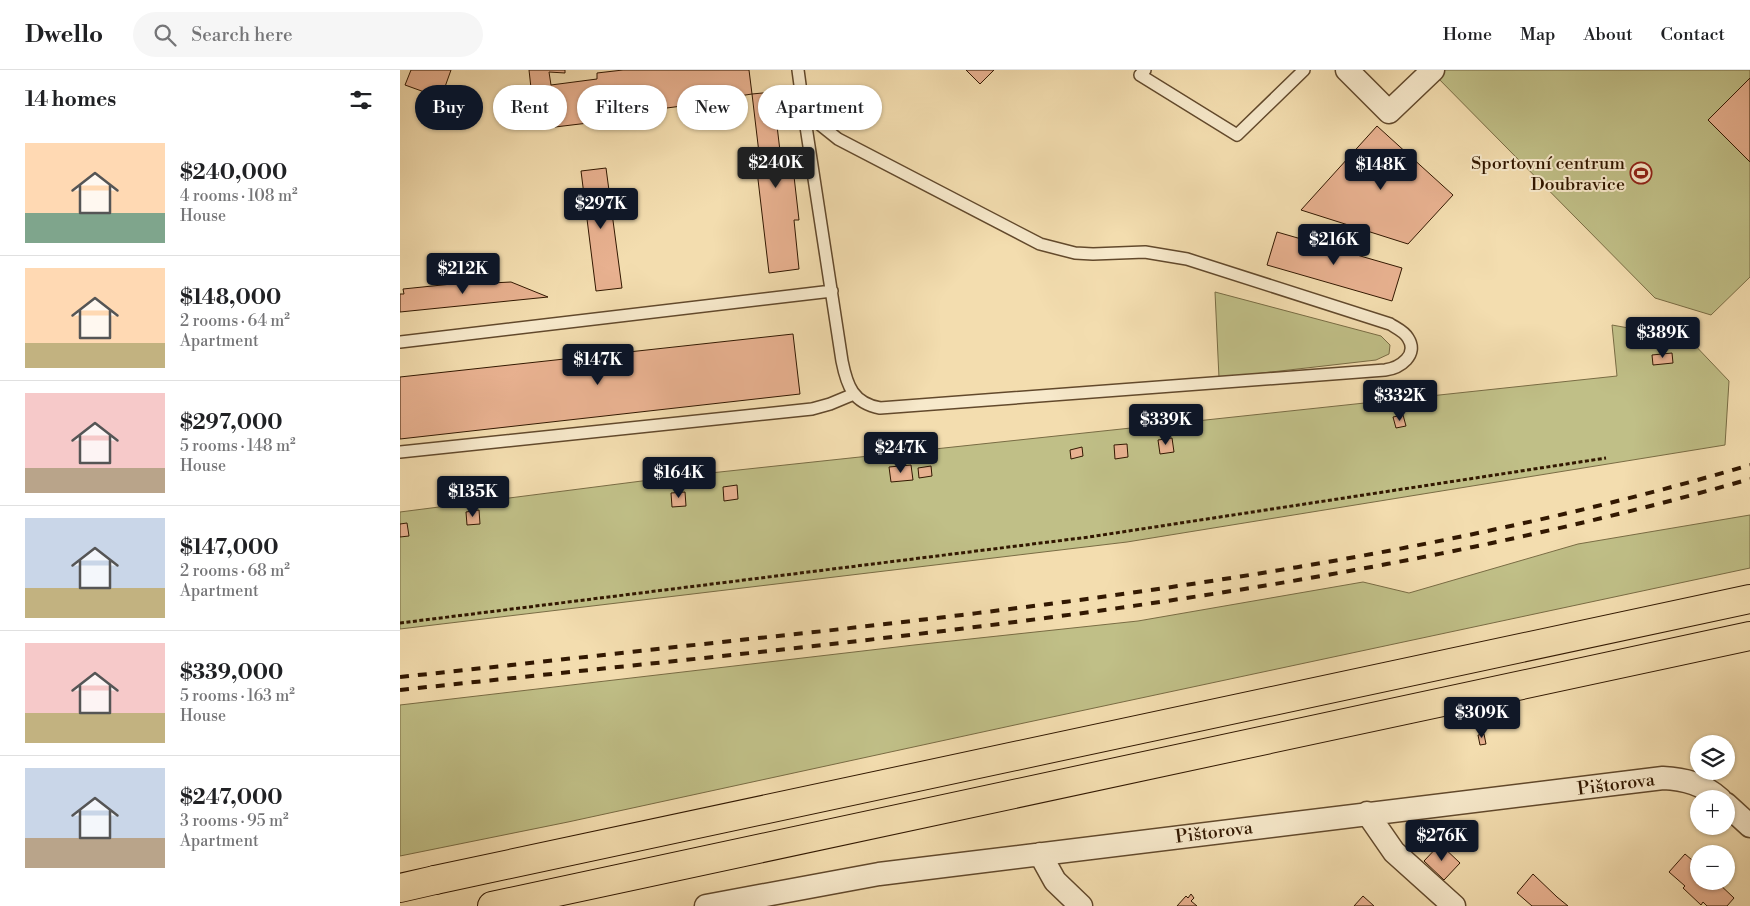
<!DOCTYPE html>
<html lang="en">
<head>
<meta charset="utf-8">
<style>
  body { margin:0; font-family:"Libre Bodoni",serif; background:#f6f6f6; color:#202124; height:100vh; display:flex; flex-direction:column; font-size:19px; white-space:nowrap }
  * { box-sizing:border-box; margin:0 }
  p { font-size:16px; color:#757577 }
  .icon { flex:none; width:28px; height:28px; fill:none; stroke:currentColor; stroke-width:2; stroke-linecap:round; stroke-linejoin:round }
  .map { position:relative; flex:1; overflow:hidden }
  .panel { display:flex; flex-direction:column; background:#fff; width:400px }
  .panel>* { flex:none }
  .banner { position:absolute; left:15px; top:15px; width:475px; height:45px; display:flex; gap:10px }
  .buttons { position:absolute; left:1290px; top:665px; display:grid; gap:10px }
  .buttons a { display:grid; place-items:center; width:45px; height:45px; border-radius:50%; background:#fff; box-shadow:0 1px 4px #0004; font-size:25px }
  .price { position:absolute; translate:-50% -42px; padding:0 11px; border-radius:5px; background:#111827; color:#fff; font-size:16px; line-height:32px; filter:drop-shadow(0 1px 2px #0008) }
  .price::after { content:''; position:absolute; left:50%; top:30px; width:15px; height:11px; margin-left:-8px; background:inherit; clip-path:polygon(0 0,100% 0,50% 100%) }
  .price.active { background:#222; color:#fff }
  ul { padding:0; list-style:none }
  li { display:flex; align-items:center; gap:15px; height:125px; padding:0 25px }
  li+li { border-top:1px solid #e0e0e0 }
  li span { display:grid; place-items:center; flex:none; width:140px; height:100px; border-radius:0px; color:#555 }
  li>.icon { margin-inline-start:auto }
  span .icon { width:60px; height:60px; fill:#fffc; stroke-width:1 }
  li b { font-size:21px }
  h2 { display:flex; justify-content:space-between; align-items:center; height:60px; padding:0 25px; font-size:21px }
  .pill { padding:0 18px; border-radius:22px; background:#fff; box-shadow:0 1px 4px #0004; font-size:18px; line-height:45px }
  .pill.active { background:#111827; color:#fff }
  header { display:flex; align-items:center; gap:30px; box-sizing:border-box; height:70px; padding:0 25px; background:#fff; border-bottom:1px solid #e0e0e0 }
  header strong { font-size:24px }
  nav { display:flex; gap:28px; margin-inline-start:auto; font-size:18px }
  .search { width:350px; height:45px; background:#f6f6f6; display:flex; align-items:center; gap:12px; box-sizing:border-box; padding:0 18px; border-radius:28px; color:#757577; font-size:19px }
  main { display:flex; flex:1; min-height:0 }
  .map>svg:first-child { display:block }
  .green { fill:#c0bf87; stroke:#796c44 }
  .building { fill:#e8b190; stroke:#321801 }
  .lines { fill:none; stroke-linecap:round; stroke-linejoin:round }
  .service-casing { stroke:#62492c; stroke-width:14 }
  .minor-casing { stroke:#62492c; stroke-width:25 }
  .primary-casing { stroke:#321801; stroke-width:30 }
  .trunk-casing { stroke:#321801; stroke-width:30 }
  .path { stroke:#321801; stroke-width:3; stroke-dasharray:4 2.5; stroke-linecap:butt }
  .service { stroke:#f7e9cb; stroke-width:11 }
  .minor { stroke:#f7e9cb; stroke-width:22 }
  .primary { stroke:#f3ddaf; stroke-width:28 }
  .trunk { stroke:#f3ddaf; stroke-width:28 }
  .rail { stroke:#321801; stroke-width:4; stroke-dasharray:9 9; stroke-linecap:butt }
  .labels { text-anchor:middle; stroke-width:4; stroke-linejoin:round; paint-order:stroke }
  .poi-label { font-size:18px; fill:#321801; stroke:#f7e9cb; text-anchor:end }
  .street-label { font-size:18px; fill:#321801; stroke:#f7e9cb }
</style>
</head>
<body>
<header>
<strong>Dwello</strong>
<div class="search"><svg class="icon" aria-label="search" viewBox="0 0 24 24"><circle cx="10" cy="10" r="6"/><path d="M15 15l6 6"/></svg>Search here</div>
<nav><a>Home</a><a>Map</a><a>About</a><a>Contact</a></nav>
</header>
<main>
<section class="panel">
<h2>14 homes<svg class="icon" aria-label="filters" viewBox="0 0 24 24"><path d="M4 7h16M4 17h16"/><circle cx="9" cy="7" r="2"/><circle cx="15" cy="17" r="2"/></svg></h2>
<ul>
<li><span style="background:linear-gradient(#ffd9b3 70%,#7fa58c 0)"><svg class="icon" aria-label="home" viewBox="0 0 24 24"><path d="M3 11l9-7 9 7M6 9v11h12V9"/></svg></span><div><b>$240,000</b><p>4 rooms · 108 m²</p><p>House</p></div></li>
<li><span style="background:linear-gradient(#ffd9b3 75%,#c2b280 0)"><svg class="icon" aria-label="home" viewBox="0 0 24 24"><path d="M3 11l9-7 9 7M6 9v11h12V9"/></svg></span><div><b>$148,000</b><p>2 rooms · 64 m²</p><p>Apartment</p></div></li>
<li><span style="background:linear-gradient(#f6c9c9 75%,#b9a48a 0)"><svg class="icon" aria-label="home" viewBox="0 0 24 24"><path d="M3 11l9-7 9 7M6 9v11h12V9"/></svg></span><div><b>$297,000</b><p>5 rooms · 148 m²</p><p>House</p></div></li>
<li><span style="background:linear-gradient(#c9d6e8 70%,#c2b280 0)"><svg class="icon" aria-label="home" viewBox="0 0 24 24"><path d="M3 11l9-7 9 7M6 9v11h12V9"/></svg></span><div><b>$147,000</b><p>2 rooms · 68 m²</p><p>Apartment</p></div></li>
<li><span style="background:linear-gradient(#f6c9c9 70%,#c2b280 0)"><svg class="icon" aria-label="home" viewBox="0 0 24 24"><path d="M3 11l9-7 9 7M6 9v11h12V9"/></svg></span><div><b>$339,000</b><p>5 rooms · 163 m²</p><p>House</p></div></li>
<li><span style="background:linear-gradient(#c9d6e8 70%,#b9a48a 0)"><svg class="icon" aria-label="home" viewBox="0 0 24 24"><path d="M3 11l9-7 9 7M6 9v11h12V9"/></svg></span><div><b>$247,000</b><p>3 rooms · 95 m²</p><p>Apartment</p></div></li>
</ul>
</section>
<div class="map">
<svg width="1350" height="836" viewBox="0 0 1350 836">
  <rect width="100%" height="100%" fill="#f3ddaf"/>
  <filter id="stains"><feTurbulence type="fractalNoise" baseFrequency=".004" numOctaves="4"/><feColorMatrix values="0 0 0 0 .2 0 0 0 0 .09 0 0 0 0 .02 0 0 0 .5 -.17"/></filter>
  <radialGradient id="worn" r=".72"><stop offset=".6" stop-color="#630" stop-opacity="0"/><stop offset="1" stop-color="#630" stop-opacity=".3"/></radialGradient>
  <path class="green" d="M 1030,0 L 1350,0 L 1350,207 L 1311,245 L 1255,228 Z
    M 815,222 L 981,266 L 990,275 L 989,284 L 976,290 L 819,308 Z
    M 1212,255 L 1289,269 L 1329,311 L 1325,375 L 727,472 L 0,559 L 0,442 L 273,407 L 1217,306 Z
    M 1350,445 L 1350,498 L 624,653 L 168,752 L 0,786 L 0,635 L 514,575 L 738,551 L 963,512 L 1009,523 L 1178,474 Z"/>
  <path class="building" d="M 11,0 L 51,0 L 41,28 L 5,15 Z
    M 129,0 L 165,0 L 165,3 L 149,2 L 151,15 L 197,9 L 197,3 L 223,0 L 349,0 L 352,24 L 313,30 L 312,32 L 214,45 L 215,50 L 210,48 L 205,51 L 155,57 L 152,42 L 134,45 Z
    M 566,0 L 594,0 L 580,14 Z
    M 1350,8 L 1350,92 L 1308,50 Z
    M 373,22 L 380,81 L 391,80 L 399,150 L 394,150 L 399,199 L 369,203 L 355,84 L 359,83 L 352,24 Z
    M 977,56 L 1053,125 L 1008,174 L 901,140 Z
    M 206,98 L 222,218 L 196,221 L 181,101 Z
    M 877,162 L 1002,198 L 992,231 L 867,195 Z
    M 91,210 L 91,213 L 111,212 L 148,227 L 0,242 L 0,224 L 4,224 L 3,219 Z
    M 393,264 L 400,324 L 0,369 L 0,307 Z
    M 1272,283 L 1273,293 L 1253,295 L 1252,285 Z
    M 1003,345 L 1006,356 L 996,358 L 993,347 Z
    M 772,368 L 774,382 L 760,384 L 758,370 Z
    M 727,374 L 728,387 L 715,389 L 714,375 Z
    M 682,377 L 683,386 L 671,389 L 670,380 Z
    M 511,395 L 513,410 L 491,412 L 489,397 Z
    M 531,396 L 532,406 L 519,408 L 518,398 Z
    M 337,415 L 338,429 L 324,431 L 323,417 Z
    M 285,422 L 286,436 L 272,437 L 271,423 Z
    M 79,440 L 80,454 L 67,455 L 66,442 Z
    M 7,453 L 9,466 L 0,467 L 0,454 Z
    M 1084,664 L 1086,674 L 1080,675 L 1078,665 Z
    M 1040,774 L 1060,793 L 1044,810 L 1024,791 Z
    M 1285,784 L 1299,796 L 1299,811 L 1316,811 L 1334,828 L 1327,836 L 1307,836 L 1303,832 L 1301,835 L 1283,818 L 1285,816 L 1269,802 Z
    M 1133,804 L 1157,827 L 1168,836 L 1132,836 L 1117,823 Z
    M 791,824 L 794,828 L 791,831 L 797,836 L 777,836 L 786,826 L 788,828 Z
    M 963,826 L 974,836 L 954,836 Z"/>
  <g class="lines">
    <g class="service-casing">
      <path id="service" d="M 398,0 L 403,37 L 442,291 C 447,316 453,333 480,338 L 985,300 C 1000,298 1019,285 1008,268 C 1004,261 996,258 990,254 L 787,189 L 745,182 L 693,184 L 675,183 L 640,174 L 438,69 L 413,49 L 403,37
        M 745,0 L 740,5 L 837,65 L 904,0
        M 0,272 L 432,221
        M 0,382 L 412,339 L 430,334 L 454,324"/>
    </g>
    <g class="minor-casing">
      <path id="minor" d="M 947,0 L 989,42 L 1033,0
        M 1326,734 L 1350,756
        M 967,743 L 994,782 L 1054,836
        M 640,784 L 655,811 L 681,836
        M 306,836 L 479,804 L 1263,708 C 1285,709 1303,714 1320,729"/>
    </g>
    <g class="primary-casing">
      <path id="primary" d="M 0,818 L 35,810"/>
    </g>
    <g class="trunk-casing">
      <path id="trunk" d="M 35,810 L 1350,529
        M 92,836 L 1350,566"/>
    </g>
    <path class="path" d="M 0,553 L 689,467 L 1206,388"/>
    <use href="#service" class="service"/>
    <use href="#minor" class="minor"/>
    <use href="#primary" class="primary"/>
    <use href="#trunk" class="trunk"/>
    <path class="rail" d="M 0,607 C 141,592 283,576 424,561 C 736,526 1048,484 1350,395
      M 0,620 C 453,571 910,535 1350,409"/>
  </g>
  <defs>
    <g id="stadium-ring" transform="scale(1.125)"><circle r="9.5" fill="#f7e9cb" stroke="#8f2418" stroke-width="1.5"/><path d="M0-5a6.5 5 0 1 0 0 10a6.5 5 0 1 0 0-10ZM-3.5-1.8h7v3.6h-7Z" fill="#8f2418"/></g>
  </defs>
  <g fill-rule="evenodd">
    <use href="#stadium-ring" x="1241" y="103"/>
  </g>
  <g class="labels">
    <g class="poi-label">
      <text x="1225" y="99">Sportovní centrum<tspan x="1225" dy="21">Doubravice</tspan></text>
    </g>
    <g class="street-label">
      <text transform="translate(1216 714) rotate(-7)" y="6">Pištorova</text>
      <text transform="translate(814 762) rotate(-7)" y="6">Pištorova</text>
    </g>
  </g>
  <rect width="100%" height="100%" filter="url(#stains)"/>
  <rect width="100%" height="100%" fill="url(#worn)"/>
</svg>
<div class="buttons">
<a><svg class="icon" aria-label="layers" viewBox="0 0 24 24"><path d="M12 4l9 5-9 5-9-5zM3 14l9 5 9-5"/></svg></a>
<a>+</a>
<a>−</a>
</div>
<b class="price active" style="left:376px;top:119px">$240K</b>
<b class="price" style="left:981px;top:121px">$148K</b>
<b class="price" style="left:201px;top:160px">$297K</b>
<b class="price" style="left:934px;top:196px">$216K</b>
<b class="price" style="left:63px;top:225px">$212K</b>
<b class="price" style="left:1263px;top:289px">$389K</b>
<b class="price" style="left:198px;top:316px">$147K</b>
<b class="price" style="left:1000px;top:352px">$332K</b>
<b class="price" style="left:766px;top:376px">$339K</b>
<b class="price" style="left:501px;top:404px">$247K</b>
<b class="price" style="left:279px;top:429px">$164K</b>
<b class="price" style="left:73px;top:448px">$135K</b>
<b class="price" style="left:1082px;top:669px">$309K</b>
<b class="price" style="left:1042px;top:792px">$276K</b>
<div class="banner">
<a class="pill active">Buy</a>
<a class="pill">Rent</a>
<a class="pill">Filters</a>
<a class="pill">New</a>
<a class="pill">Apartment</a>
</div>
</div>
</main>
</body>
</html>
